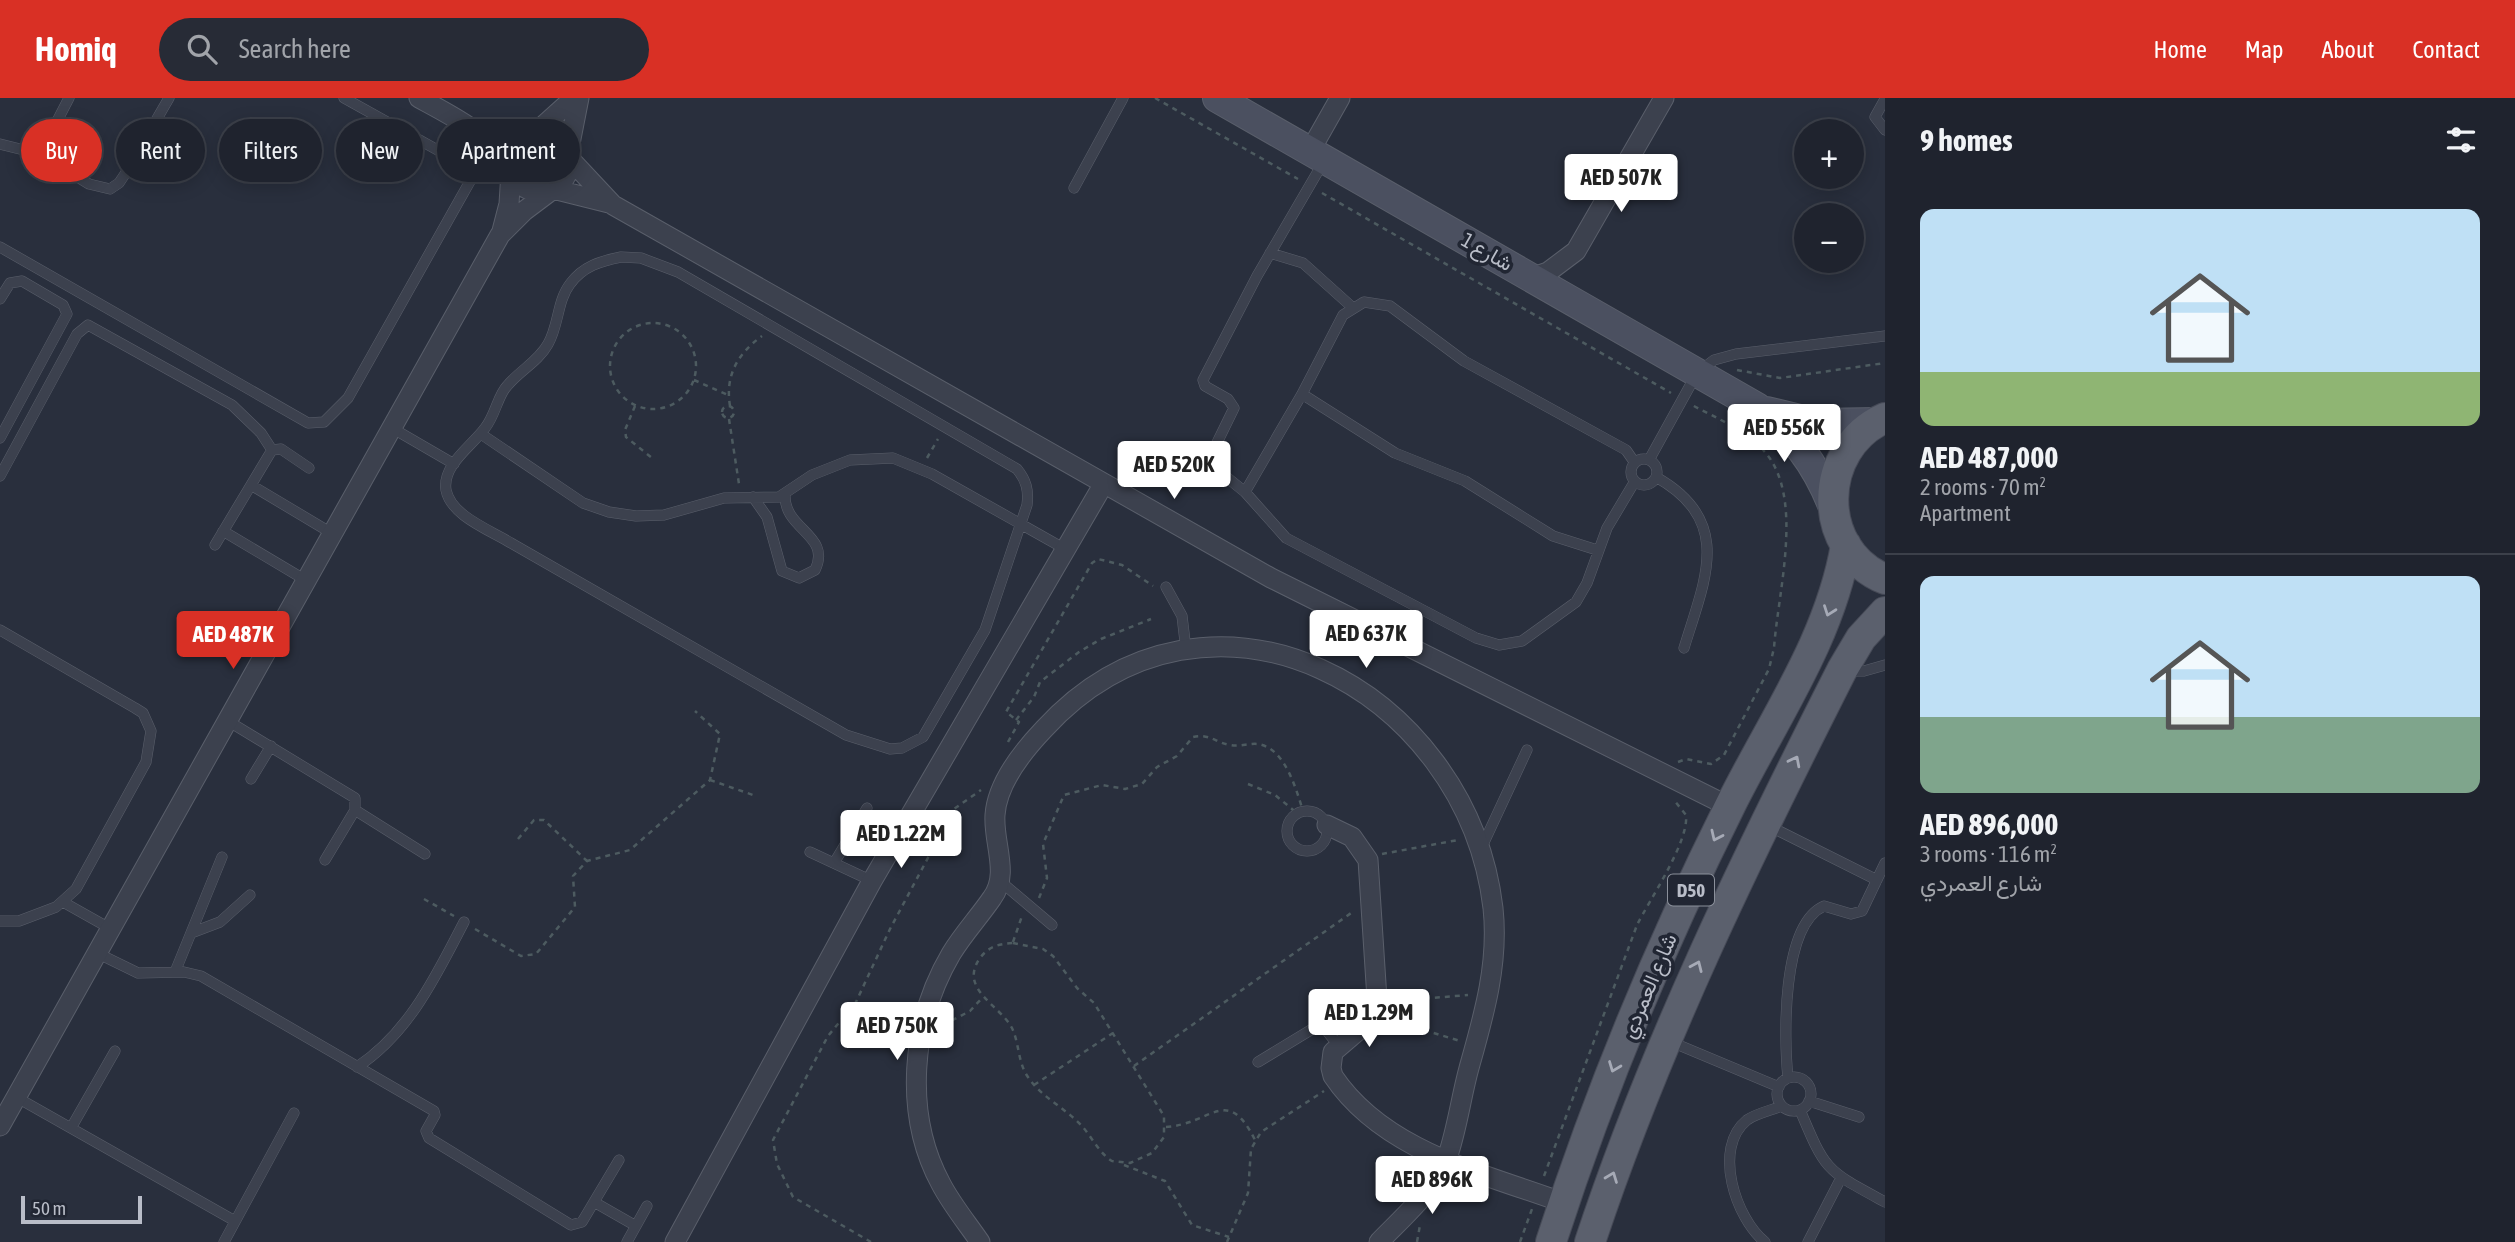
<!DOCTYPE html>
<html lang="en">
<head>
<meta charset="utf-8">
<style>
  body { margin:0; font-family:"Asap Condensed",Vazirmatn,sans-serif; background:#272b36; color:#f1f3f6; height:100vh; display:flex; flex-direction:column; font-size:26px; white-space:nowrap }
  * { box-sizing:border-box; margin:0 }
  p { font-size:23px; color:#a1a4aa }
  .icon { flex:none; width:38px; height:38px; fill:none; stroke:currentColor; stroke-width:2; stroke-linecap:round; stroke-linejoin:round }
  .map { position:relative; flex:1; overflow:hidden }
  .drawer { display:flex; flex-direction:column; background:#1f232e; width:630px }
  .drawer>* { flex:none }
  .hud { position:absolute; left:21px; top:21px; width:665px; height:63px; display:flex; gap:14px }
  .controls { position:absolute; left:1794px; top:21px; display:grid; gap:14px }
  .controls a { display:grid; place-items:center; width:70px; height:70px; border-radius:50%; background:#1f232e; box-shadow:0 4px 18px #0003,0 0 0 2px #3c404a; font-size:35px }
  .scale { position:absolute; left:21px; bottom:18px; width:121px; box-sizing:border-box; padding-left:7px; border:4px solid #b9bdc8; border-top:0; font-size:19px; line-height:24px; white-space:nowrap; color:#b9bdc8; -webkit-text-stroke:5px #212633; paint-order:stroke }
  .price { position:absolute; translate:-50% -60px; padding:0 16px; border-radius:7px; background:#fff; color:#222; font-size:23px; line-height:46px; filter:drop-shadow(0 2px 4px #0008) }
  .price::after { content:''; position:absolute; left:50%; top:42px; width:21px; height:16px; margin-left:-10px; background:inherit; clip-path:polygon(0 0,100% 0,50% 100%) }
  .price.selected { background:#d93025; color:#fff }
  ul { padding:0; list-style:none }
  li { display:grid; align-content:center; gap:14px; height:371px; padding:0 35px }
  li+li { border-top:2px solid #3c404a }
  li span { display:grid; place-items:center; height:217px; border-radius:14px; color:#555 }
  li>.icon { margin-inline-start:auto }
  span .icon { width:126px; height:126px; fill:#fffc; stroke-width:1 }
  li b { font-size:30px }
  h2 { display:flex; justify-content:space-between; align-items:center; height:84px; padding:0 35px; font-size:30px }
  .chip { padding:0 24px; border-radius:32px; background:#1f232e; box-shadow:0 4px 18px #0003,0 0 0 2px #3c404a; font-size:24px; line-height:63px }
  .chip.selected { background:#d93025; color:#fff }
  header { display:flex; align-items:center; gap:42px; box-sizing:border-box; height:98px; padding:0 35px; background:#d93025; color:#fff }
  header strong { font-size:33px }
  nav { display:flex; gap:38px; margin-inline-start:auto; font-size:24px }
  .search { width:490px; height:63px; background:#272b36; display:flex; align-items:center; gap:18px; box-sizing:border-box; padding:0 24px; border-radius:38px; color:#a1a4aa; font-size:26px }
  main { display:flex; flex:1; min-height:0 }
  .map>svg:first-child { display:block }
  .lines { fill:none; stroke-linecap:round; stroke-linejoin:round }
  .lane-casing { stroke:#5a5f6b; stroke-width:11 }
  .street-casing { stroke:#5a5f6b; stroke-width:21 }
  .secondary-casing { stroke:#5a5f6b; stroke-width:30 }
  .primary-casing { stroke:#464a57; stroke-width:32 }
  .path { stroke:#4d5b60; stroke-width:2.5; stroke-dasharray:5 5; stroke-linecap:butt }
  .lane { stroke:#3c414e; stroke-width:10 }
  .street { stroke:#3c414e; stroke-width:19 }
  .secondary { stroke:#4b5060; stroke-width:28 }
  .primary { stroke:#5b606d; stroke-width:30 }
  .oneway { stroke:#a6aab6 }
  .labels { text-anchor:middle; stroke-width:7; stroke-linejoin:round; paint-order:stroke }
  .shield { fill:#212633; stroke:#8b909b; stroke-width:2 }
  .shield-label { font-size:19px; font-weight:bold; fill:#b9bdc8 }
  .street-label { font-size:21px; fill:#b9bdc8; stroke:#212633 }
</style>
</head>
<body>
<header>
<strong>Homiq</strong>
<div class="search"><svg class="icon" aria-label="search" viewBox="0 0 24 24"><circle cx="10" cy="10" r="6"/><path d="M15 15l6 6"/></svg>Search here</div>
<nav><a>Home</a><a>Map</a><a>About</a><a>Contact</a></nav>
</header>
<main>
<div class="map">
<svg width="1885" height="1144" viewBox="0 0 1885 1144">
  <rect width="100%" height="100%" fill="#292f3d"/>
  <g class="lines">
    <g class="lane-casing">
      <path id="lane" d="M 69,0 L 40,56 L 89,86 L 110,91 L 119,85 L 125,76 L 169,0
        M 1885,1 L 1875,19 L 1885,32
        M 0,46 L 40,56
        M 1324,63 L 1257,178 L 1203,282 L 1205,288 L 1228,301 L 1234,310 L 1211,357 L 1214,369 L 1245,394 L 1286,440 L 1476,540 L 1499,547 L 1522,543 L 1576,504 L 1587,485 L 1607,430 L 1635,383
        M 1074,90 L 1123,0
        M 0,149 L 308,325 L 324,324 L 348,300 L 473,78 L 468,69 L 344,0
        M 1270,155 L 1303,165 L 1352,209
        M 621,159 L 641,160 L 678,174 L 1017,371 C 1026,382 1029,392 1027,407 L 985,532 L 923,639 L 902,650 L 890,651 L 846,637 L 511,445 C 490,432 451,418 446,392 C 442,367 472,348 485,330 C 495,318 498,297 507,288 C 520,272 538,264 548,246 C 559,227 557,203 570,186 C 583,168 601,163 621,159 Z
        M 0,201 L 10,185 L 22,183 L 63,207 L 67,216 L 0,340
        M 1302,296 L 1395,355 L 1465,383 L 1553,438 L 1597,452
        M 392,330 L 454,366
        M 481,336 L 583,405 L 609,414 L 636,418 L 664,417 L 724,400 L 779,399 L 812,377 L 850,362 L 893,360 L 932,376 L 1065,451
        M1631 374a13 13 0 1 1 26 0a13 13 0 1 1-26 0Z
        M 1649,362 L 1697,275 L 1714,262 L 1736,256 L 1885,238
        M 0,378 L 77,236 L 88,227 L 232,307 L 261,335 L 272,352
        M 1656,379 C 1734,423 1705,481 1684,550
        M 251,387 L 333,436
        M 1245,394 L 1302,296 L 1343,217 L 1364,204 L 1390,208 L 1464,263 L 1626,352 L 1635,365
        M 753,399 L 767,419 L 782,473 L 799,480 L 815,472 C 832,437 784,432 785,397
        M 223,433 L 307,483
        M 215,447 L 272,352 L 281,351 L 309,370
        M 1166,489 L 1182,518 L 1186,552
        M 0,532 L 135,610 L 143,615 L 151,633 L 146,664 L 76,791 L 56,809 L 19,823 L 0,823
        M 1846,573 L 1864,573 L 1885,567
        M 228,623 L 355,700 L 355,712 L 325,762
        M 251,681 L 271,648
        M 355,712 L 425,756
        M1287 733a20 20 0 1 1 40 0a20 20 0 1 1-40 0Z
        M 1767,727 L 1877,782
        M 1480,753 L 1527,652
        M 810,754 L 872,783
        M 834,765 L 867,710
        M 1000,783 L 1052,827
        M 63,804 L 111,831
        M 191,835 L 220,824 L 250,797
        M 97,855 L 138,875 L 184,874 L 201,878 L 434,1013 L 435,1017 L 426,1033 L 429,1040 L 571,1127 L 582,1124 L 619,1062
        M 175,874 L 222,759
        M 1669,943 L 1779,989
        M 1258,964 L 1314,930 L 1326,932 L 1338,947
        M 357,969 C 409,935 436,878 464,824
        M1777 996a17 17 0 1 1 34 0a17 17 0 1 1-34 0Z
        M 1788,980 C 1784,941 1781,827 1824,808 L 1851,816 L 1862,813 L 1885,765
        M 16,999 L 235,1123
        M 1809,1003 L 1859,1019
        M 1800,1012 C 1826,1074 1826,1072 1885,1104
        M 71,1030 L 115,953
        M 594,1104 L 636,1128
        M 224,1144 L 294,1015
        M 627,1144 L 647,1108
        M 1765,1144 C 1736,1121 1712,1050 1747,1022 C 1755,1016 1772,1012 1782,1008
        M 1808,1144 L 1841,1080"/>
    </g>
    <g class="street-casing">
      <path id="street" d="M 419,0 C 456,20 487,35 510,70
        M511 65a29 29 0 1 1 58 0a29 29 0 1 1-58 0Z
        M 534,36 L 574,0
        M 1310,53 L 1340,0
        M 568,56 L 579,0
        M 569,60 L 613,107 L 1271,480 L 1730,709
        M 553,91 L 609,105
        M 502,133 L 509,106 L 511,73
        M 1531,180 L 1548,174 L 1576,153 L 1664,0
        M 1327,727 L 1352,739 L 1368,762 L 1377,901 L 1368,924 L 1333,954 L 1331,970 L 1333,978 C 1384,1054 1483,1075 1564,1105
        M 0,1028 L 500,137 L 524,113 L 552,92
        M 675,1144 L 872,783 L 1103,387
        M 980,1144 C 967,1125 952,1107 941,1086 C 903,1016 911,924 951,856 C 963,836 979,819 992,800 C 1010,776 993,745 995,717 C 997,686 1023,653 1044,631 C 1208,452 1467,590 1493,810 C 1499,865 1484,917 1469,970 C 1461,999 1457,1032 1447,1060 C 1434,1093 1403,1119 1379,1144"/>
    </g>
    <g class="secondary-casing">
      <path id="secondary" d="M 1217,0 L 1757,309 C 1793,336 1815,365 1832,407
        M 1767,313 L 1817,325 L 1878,324"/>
    </g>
    <g class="primary-casing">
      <path id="primary" d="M 1885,320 C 1817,350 1815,452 1885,481
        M 1551,1144 C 1599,995 1660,848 1730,708 C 1772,623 1830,542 1846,447
        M 1590,1144 C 1656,945 1747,759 1842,572 L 1861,540 L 1885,514"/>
    </g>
    <path class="path" d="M 1155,0 L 1298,81
      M 1322,95 L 1671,295
      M610 268a43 43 0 1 1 86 0a43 43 0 1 1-86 0Z
      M 1737,272 L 1780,280 L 1885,265
      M 694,282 L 728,297
      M722 314a6 6 0 1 1 12 0a6 6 0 1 1-12 0Z
      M 635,308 L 625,332 L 626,339 L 652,360
      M 730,308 C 725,278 737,256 762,238
      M 729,321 L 739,386
      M 927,360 L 938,341
      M 1016,622 L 1034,599 L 1040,584 L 1079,554 L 1101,541 L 1151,521
      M 1008,644 L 1019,624 L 1006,614 L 1092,465 L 1098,461 L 1122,467 L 1153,488
      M 1678,664 L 1686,661 L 1711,666 L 1724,657 L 1769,571 L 1774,550 C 1778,493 1805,398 1764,353 C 1746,332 1716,320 1692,307
      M 710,682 L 753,697
      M 1248,686 L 1275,697 L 1297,715
      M 518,741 L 534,722 L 544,722 L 587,763
      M 1382,756 L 1458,742
      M 1039,800 L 1047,780 L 1043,746 L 1064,697 L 1102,687 L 1125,691 L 1142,686 L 1157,669 L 1177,658 L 1193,639 C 1209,635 1216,645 1230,647 C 1239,649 1249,645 1258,646 C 1285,650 1296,691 1303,713
      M 424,801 L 454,818
      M 475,831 L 521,858 L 536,856 L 575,809 L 573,778 L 587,763 L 630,752 L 710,682 L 720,636 L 695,613
      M 1013,844 L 1022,818
      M 1013,845 L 1043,851 L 1053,858 L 1077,890 L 1094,905 L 1164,1018 L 1164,1039 L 1152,1055 L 1130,1065 L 1112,1063 C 1099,1055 1092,1039 1081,1027 C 1064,1009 1040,999 1026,976 C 1018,962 1019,945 1012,930 C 1000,907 958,891 980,860 C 989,848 999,846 1013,845 Z
      M 1395,903 L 1468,897
      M 1390,912 L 1414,929 L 1460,943
      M 943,927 L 970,913 L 983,899
      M 1134,968 L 1354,813
      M 1034,987 L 1113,935
      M 1166,1029 C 1212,1026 1227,986 1255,1042
      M 1124,1067 L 1165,1083 L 1192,1127 L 1229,1139
      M 1544,1078 L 1637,827 C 1650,801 1689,744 1686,717 L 1674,702
      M 871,1144 L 793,1099 L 777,1066 L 773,1042 L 828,938 L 856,904 L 890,831 L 954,711 L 981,692
      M 1227,1144 L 1248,1095 L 1251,1051 L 1261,1034 L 1324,993
      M 1417,1144 L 1420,1127
      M 1520,1144 L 1532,1111"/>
    <use href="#lane" class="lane"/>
    <use href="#street" class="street"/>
    <use href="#secondary" class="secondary"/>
    <use href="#primary" class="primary"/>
  </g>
  <defs><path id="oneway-chevron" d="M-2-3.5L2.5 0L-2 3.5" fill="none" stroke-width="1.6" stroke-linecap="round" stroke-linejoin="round" transform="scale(1.75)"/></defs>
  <g class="oneway">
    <use href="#oneway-chevron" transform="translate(1829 513) rotate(110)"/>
    <use href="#oneway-chevron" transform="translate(1795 663) rotate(-63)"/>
    <use href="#oneway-chevron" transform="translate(1716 738) rotate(115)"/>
    <use href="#oneway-chevron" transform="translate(1697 868) rotate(-66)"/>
    <use href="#oneway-chevron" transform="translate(1614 969) rotate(111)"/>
    <use href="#oneway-chevron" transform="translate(1612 1079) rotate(-69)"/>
  </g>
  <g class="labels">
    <rect class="shield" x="1668" y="776.5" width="46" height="31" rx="5"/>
    <g class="shield-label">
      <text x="1691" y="799">D50</text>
    </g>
    <g class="street-label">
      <text transform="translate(1487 154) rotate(30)" y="7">شارع 1</text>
      <text transform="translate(1649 888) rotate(-67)" y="7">شارع العمردي</text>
    </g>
  </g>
</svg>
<div class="controls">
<a>+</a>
<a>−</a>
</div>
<div class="scale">50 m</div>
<b class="price" style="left:1621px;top:116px">AED 507K</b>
<b class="price" style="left:1784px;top:366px">AED 556K</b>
<b class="price" style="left:1174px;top:403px">AED 520K</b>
<b class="price" style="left:1366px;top:572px">AED 637K</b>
<b class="price selected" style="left:233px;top:573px">AED 487K</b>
<b class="price" style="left:901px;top:772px">AED 1.22M</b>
<b class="price" style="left:1369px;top:951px">AED 1.29M</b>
<b class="price" style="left:897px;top:964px">AED 750K</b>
<b class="price" style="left:1432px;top:1118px">AED 896K</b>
<div class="hud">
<a class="chip selected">Buy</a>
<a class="chip">Rent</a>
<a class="chip">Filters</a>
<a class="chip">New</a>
<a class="chip">Apartment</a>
</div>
</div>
<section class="drawer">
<h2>9 homes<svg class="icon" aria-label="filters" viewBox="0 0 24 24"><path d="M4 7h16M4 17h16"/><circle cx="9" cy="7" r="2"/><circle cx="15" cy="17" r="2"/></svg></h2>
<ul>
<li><span style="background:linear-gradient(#bfe0f5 75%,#8fb573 0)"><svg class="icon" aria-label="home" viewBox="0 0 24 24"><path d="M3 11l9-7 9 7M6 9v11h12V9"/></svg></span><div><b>AED 487,000</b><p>2 rooms · 70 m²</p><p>Apartment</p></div></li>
<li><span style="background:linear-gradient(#bfe0f5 65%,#7fa58c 0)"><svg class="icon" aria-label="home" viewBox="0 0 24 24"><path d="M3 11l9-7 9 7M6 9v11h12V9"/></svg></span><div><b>AED 896,000</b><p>3 rooms · 116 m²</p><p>شارع العمردي</p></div></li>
</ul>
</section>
</main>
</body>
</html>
